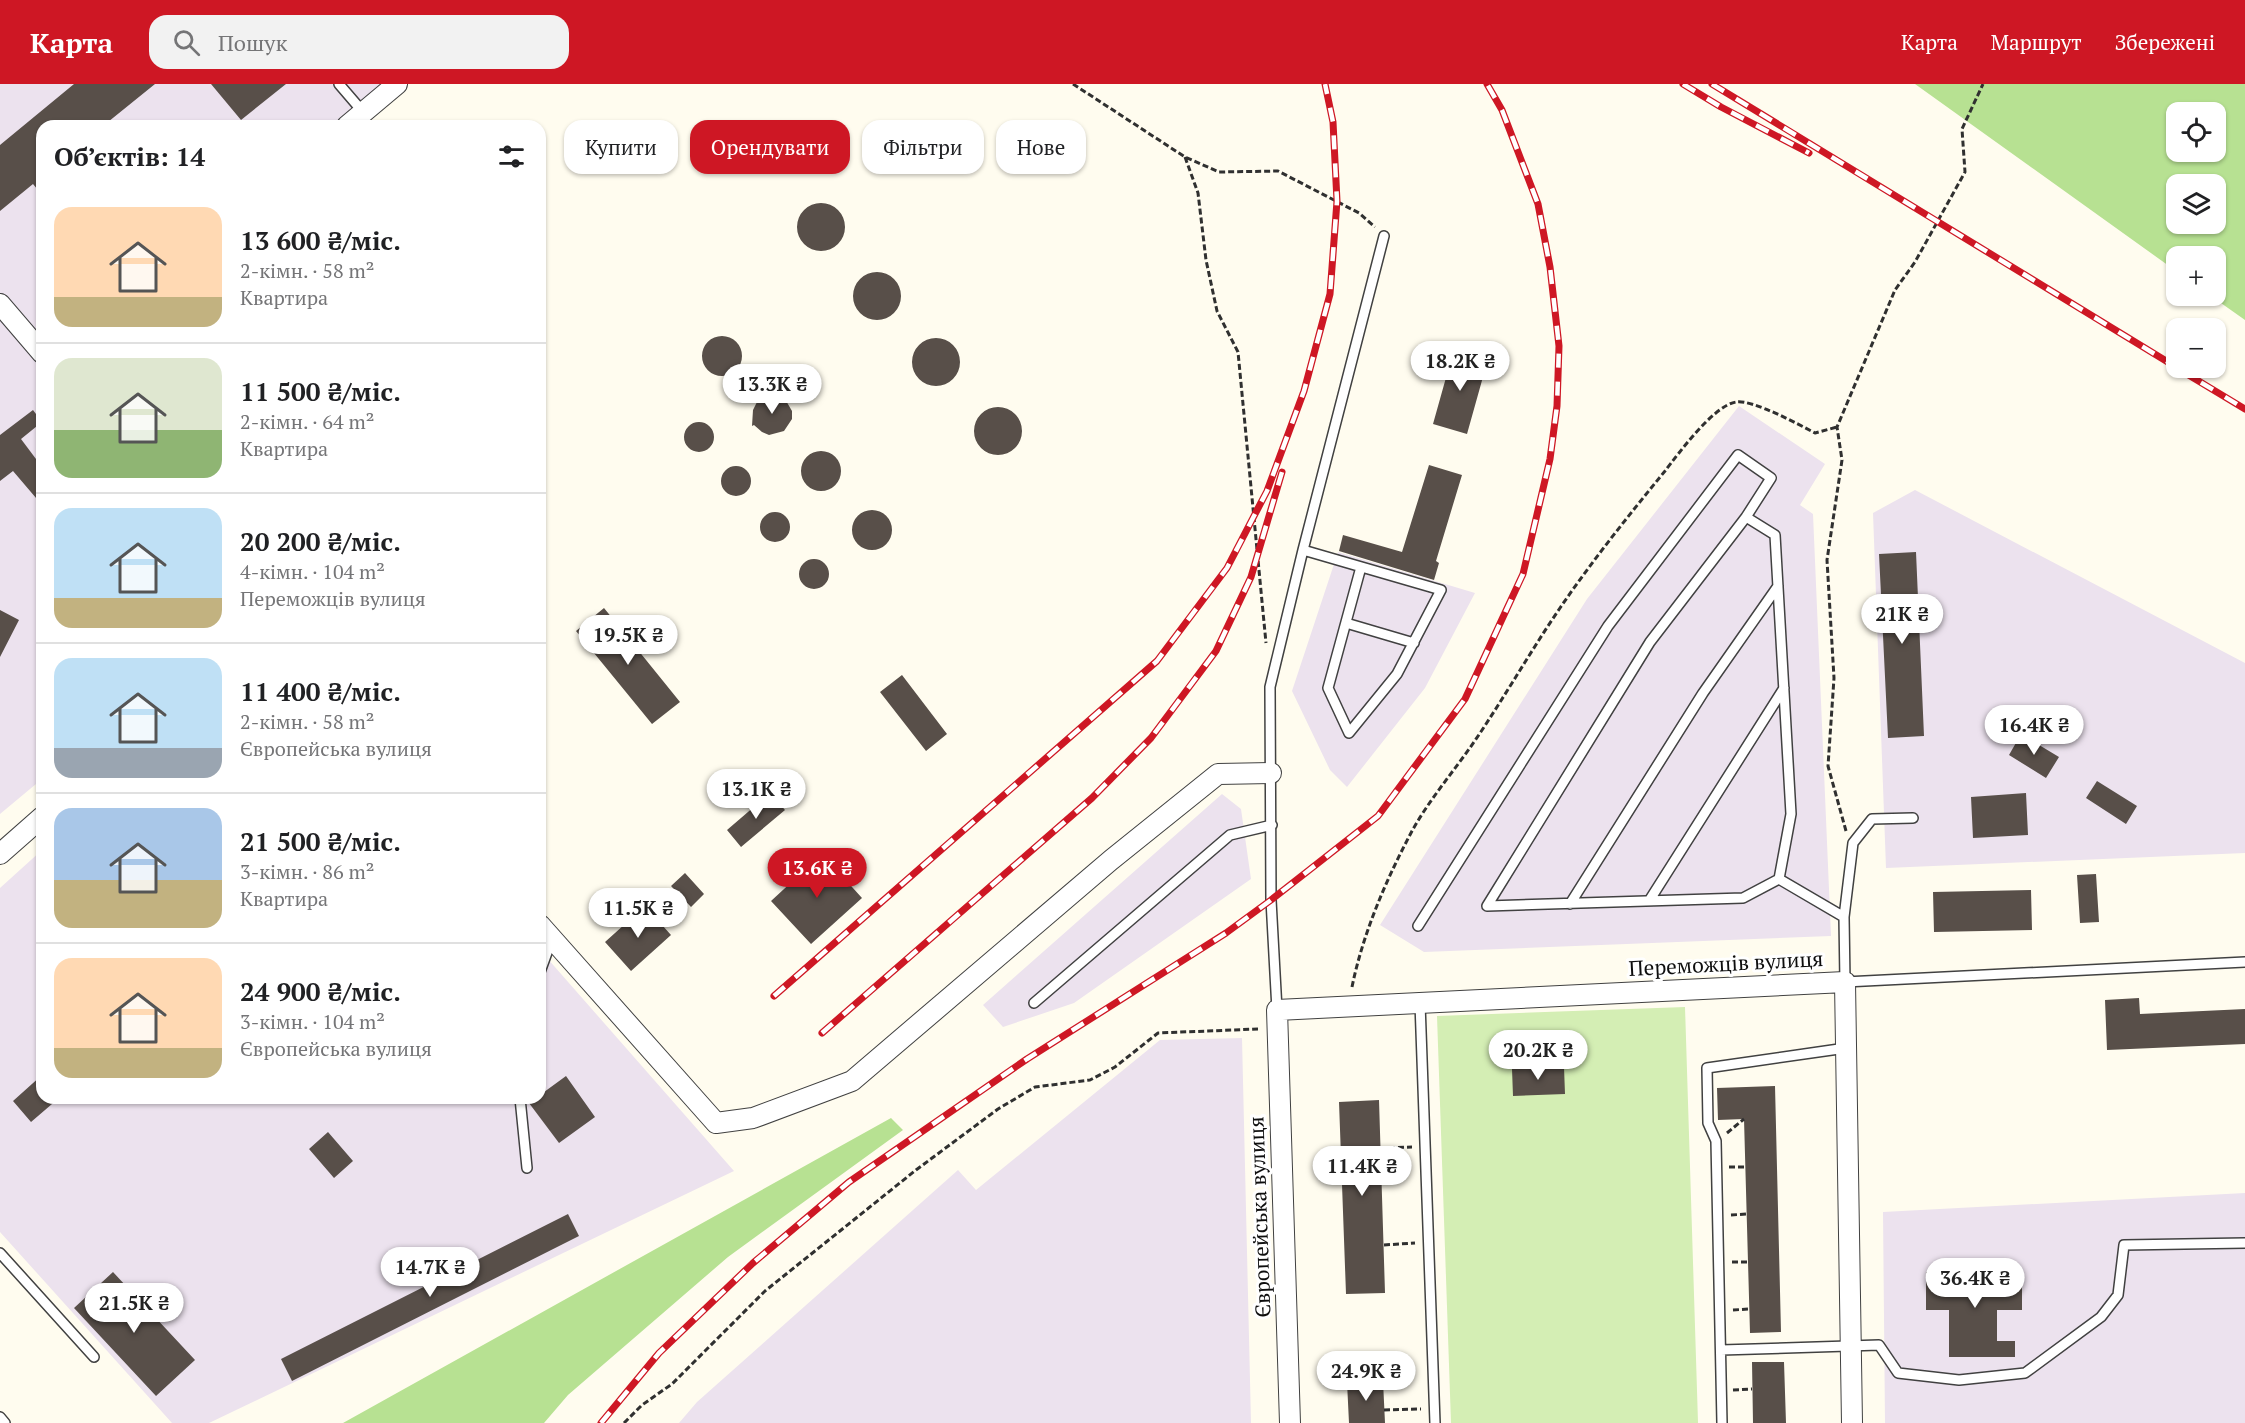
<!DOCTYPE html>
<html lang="uk">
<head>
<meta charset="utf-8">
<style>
  body { margin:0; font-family:"PT Serif",serif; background:#f2f2f2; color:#202124; height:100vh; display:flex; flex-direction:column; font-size:22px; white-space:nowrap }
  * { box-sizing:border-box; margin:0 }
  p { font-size:20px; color:#757577 }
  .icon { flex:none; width:33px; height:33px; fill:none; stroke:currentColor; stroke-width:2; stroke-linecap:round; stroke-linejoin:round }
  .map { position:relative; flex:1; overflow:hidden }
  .sheet { position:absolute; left:36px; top:36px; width:510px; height:984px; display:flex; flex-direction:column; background:#fff; border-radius:18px; box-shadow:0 2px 4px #0004 }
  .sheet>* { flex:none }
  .banner { position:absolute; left:564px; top:36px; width:570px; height:54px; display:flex; gap:12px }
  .tools { position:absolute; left:2166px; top:18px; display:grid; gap:12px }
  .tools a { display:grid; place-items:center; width:60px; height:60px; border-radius:12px; background:#fff; box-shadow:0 2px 4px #0004; font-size:30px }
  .price { position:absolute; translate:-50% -51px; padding:0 14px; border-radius:21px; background:#fff; color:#222; font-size:20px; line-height:39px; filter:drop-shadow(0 2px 3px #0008) }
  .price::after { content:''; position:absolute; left:50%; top:36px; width:18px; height:14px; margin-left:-9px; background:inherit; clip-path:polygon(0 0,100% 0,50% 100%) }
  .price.selected { background:#ce1724; color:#fff }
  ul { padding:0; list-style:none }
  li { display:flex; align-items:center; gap:18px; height:150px; padding:0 18px }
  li+li { border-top:2px solid #e0e0e0 }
  li span { display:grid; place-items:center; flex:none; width:168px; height:120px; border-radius:18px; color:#555 }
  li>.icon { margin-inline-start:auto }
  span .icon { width:72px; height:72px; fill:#fffc; stroke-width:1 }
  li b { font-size:26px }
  h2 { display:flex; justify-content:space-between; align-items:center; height:72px; padding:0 18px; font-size:26px }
  .chip { padding:0 21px; border-radius:18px; background:#fff; box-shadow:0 2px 4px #0004; font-size:21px; line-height:54px }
  .chip.selected { background:#ce1724; color:#fff }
  header { display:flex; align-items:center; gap:36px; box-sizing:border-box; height:84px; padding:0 30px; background:#ce1724; color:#fff }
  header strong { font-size:28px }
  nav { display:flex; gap:33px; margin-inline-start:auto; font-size:21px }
  .search { width:420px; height:54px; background:#f2f2f2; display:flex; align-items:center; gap:15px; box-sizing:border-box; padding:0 21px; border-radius:18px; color:#757577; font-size:22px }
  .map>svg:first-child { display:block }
  .industrial { fill:#ece2ee }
  .green { fill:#d4eeb4 }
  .forest { fill:#b7e192; fill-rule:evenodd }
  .building { fill:#584f49 }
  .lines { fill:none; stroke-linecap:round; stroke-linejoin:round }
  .service-casing { stroke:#414141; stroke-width:12 }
  .minor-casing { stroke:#414141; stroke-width:22 }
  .path { stroke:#303030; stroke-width:3; stroke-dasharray:6 3; stroke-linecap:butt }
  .service { stroke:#fff; stroke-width:9 }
  .minor { stroke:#fff; stroke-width:20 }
  .rail-casing { stroke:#ce1724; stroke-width:7 }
  .rail { stroke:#fff; stroke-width:4.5; stroke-dasharray:14; stroke-linecap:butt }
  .labels { text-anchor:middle; stroke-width:6; stroke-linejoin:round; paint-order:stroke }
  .street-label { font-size:21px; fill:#0e0e0e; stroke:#fff }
</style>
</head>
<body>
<header>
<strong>Карта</strong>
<div class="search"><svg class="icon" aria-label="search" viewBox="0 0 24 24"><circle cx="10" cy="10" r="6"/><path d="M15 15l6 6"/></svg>Пошук</div>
<nav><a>Карта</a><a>Маршрут</a><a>Збережені</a></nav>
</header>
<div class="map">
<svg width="2245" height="1339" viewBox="0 0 2245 1339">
  <rect width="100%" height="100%" fill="#fffcef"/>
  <path class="industrial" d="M 0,0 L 384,0 L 334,42 L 42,42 L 42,695 L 0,730 Z
    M 1739,322 L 1825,380 L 1800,421 L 1813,430 L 1831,852 L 1424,868 L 1380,841 L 1587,515 Z
    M 1915,406 L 2245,579 L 2245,769 L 1886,784 L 1873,429 Z
    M 1338,468 L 1475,509 L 1425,604 L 1347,703 L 1330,686 L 1292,607 Z
    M 1222,710 L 1241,725 L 1251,795 L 1074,919 L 1003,943 L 983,921 Z
    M 42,766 L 42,1014 L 540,1014 L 540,866 L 734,1087 L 209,1339 L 172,1339 L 0,1148 L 0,804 Z
    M 1242,954 L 1251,1339 L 679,1339 L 697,1318 L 958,1086 L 976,1106 L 1160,956 Z
    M 2245,1109 L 2245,1339 L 1885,1339 L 1883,1128 Z"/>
  <path class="green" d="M 1685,923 L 1698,1339 L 1451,1339 L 1437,932 Z"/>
  <path class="forest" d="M 1915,0 L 2245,0 L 2245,236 L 2211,212 L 2216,212 L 2216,172 L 2176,172 L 2176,187 ZM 2176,28 L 2216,28 L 2216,68 L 2176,68 ZM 2176,100 L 2216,100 L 2216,140 L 2176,140 Z
    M 891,1034 L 903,1046 L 728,1173 L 568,1311 L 544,1339 L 343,1339 Z"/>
  <path class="building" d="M 74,0 L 155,0 L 103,42 L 42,42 L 42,111 L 33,100 L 0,127 L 0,61 Z
    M 211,0 L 286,0 L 241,36 Z
    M797 143a24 24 0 1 1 48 0a24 24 0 1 1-48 0Z
    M853 212a24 24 0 1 1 48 0a24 24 0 1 1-48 0Z
    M702 272a20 20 0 1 1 40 0a20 20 0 1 1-40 0Z
    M912 278a24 24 0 1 1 48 0a24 24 0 1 1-48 0Z
    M 1454,265 L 1488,275 L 1467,350 L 1433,340 Z
    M 771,311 L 785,315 L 792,327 L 792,335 L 784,347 L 769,351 L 762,348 L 754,341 L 752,342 L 753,326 L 757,318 L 763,313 Z
    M974 347a24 24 0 1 1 48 0a24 24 0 1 1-48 0Z
    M 33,326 L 42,338 L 21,355 L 42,383 L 42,421 L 13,387 L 0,397 L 0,351 Z
    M684 353a15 15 0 1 1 30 0a15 15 0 1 1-30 0Z
    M801 387a20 20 0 1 1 40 0a20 20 0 1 1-40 0Z
    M 1429,381 L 1462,391 L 1436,477 L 1439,479 L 1434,496 L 1339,467 L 1343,451 L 1402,468 Z
    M721 397a15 15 0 1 1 30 0a15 15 0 1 1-30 0Z
    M852 446a20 20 0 1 1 40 0a20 20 0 1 1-40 0Z
    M760 443a15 15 0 1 1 30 0a15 15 0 1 1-30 0Z
    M 1916,468 L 1924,652 L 1888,654 L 1879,470 Z
    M799 490a15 15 0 1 1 30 0a15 15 0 1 1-30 0Z
    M 604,524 L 680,618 L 652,640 L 576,547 Z
    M 0,526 L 19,536 L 0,573 Z
    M 902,591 L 947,650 L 926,667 L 880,608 Z
    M 2021,650 L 2059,673 L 2046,694 L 2009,671 Z
    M 2097,697 L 2137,722 L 2126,740 L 2086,714 Z
    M 770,709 L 785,726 L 741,763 L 727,746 Z
    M 2026,709 L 2028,751 L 1973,754 L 1971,713 Z
    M 822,770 L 862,814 L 811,860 L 771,817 Z
    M 685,789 L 704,810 L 691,823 L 671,802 Z
    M 2096,790 L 2099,838 L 2080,839 L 2077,791 Z
    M 2031,806 L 2032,846 L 1934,848 L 1933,808 Z
    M 645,822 L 671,851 L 631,887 L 605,858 Z
    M 2139,914 L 2140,930 L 2245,925 L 2245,960 L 2107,966 L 2105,916 Z
    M 1564,983 L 1565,1010 L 1513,1012 L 1512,985 Z
    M 42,991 L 42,1014 L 59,1014 L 31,1038 L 13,1017 Z
    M 566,992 L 595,1033 L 559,1059 L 529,1019 L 536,1014 L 540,1014 L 540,1011 Z
    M 1775,1002 L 1781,1248 L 1750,1249 L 1744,1035 L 1718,1036 L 1717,1004 Z
    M 1379,1016 L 1385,1209 L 1346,1210 L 1339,1018 Z
    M 328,1048 L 353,1077 L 334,1094 L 309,1065 Z
    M 568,1130 L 579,1152 L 292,1297 L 281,1275 Z
    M 113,1188 L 195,1276 L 156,1312 L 74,1224 Z
    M 1926,1188 L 2022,1188 L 2022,1226 L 1997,1226 L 1997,1257 L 2015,1257 L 2015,1273 L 1949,1273 L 1949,1226 L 1926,1226 Z
    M 1752,1278 L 1784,1278 L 1786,1339 L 1753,1339 Z
    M 1383,1297 L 1385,1339 L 1349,1339 L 1347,1298 Z"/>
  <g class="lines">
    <g class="service-casing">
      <path id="service" d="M 339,0 L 363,28
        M 1303,466 L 1441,506 L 1397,590 L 1349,649 L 1328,604 L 1361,483
        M 1346,539 L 1414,559
        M 1913,734 L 1872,735 L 1853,759 L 1844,833 L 1845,898 L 2245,878
        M 1779,795 L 1844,833
        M 1649,817 L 1784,604
        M 1570,820 L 1703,609 L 1778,502
        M 1418,842 L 1608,542 L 1738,371 L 1771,394 L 1746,433 L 1775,451 L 1791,730 L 1779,795 L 1743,814 L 1487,822 L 1650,558 L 1746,433
        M 540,888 L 552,855
        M 1034,919 L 1230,751 L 1272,741
        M 1420,919 L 1435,1339
        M 1277,926 L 1271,816 L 1270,603 L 1303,466 L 1384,152
        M 520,1014 L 527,1084
        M 0,1169 L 94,1273
        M 1721,1266 L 1879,1261 L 1898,1289 L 1959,1296 L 2025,1289 L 2101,1233 L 2118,1211 L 2124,1161 L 2245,1159
        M 0,1333 L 5,1339
        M 1722,1339 L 1716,1057 L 1708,1039 L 1707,984 L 1846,964"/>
    </g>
    <g class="minor-casing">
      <path id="minor" d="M 347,42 L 397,0
        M 0,220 L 42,269
        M 0,770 L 42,733
        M 540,841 L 716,1039 L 753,1034 L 852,997 L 1111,776 L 1218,690 L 1271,689
        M 1290,1339 L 1277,926 L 1845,898 L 1852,1339"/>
    </g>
    <path class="path" d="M 1073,0 L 1185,73 L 1219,88 L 1278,87 L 1359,129 L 1375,143
      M 1185,73 L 1198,109 L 1206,176 L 1217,227 L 1238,268 L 1266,559
      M 1846,747 L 1828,682 L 1834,594 L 1827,476 L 1842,376 L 1837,343 L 1895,206 L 1915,178 L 1965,88 L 1962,45 L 1983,0
      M 1352,903 C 1363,849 1386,796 1412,747 C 1429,716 1454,687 1474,658 C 1504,614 1530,568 1560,524 C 1592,477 1629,431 1665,387 C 1679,369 1713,322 1736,318 C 1752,315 1800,341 1815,349 L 1837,343
      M 1727,1049 L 1744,1035
      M 1380,1064 L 1412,1063
      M 1729,1083 L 1745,1083
      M 1731,1131 L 1747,1130
      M 1384,1161 L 1415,1159
      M 1732,1178 L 1748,1178
      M 1733,1226 L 1749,1225
      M 1733,1306 L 1752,1305
      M 1384,1326 L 1421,1325
      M 624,1339 L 642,1321 L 672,1300 L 765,1207 L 916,1086 L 998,1025 L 1035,1003 L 1090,996 L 1115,983 L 1158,949 L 1258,945"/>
    <use href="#service" class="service"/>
    <use href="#minor" class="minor"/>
    <g class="rail-casing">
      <path id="rail" d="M 1683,0 L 1721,23 L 1809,69
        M 1712,0 L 2176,283
        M 2177,284 L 2245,325
        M 774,912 L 1157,577 L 1227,484 L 1267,407 L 1304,307 L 1330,210 L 1337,117 L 1333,38 L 1325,0
        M 822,949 L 1092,714 L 1151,654 L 1216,567 L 1251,493 L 1282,388
        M 601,1339 L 659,1269 L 753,1179 L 849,1098 L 1027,975 L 1226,849 L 1271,816 L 1378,732 L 1465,615 L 1523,490 L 1550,375 L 1557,322 L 1559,262 L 1550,183 L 1538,120 L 1502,26 L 1487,0"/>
    </g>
    <use href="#rail" class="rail"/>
  </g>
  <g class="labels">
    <g class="street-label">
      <text transform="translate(1726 880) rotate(-3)" y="7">Переможців вулиця</text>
      <text transform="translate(1260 1133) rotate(-92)" y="7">Європейська вулиця</text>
    </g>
  </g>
</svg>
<div class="tools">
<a><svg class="icon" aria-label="locate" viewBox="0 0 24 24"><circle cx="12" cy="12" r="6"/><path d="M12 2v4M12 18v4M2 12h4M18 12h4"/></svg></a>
<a><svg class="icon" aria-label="layers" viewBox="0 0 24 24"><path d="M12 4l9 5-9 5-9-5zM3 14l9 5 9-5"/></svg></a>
<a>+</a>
<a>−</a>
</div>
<b class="price" style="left:1460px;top:308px">18.2K ₴</b>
<b class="price" style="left:772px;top:331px">13.3K ₴</b>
<b class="price" style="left:1902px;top:561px">21K ₴</b>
<b class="price" style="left:628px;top:582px">19.5K ₴</b>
<b class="price" style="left:2034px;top:672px">16.4K ₴</b>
<b class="price" style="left:756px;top:736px">13.1K ₴</b>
<b class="price selected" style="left:817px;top:815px">13.6K ₴</b>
<b class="price" style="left:638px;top:855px">11.5K ₴</b>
<b class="price" style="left:1538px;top:997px">20.2K ₴</b>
<b class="price" style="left:1362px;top:1113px">11.4K ₴</b>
<b class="price" style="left:430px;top:1214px">14.7K ₴</b>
<b class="price" style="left:1975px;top:1225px">36.4K ₴</b>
<b class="price" style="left:134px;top:1250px">21.5K ₴</b>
<b class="price" style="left:1366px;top:1318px">24.9K ₴</b>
<div class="banner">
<a class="chip">Купити</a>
<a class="chip selected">Орендувати</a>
<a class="chip">Фільтри</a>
<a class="chip">Нове</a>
</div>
<section class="sheet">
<h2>Об’єктів: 14<svg class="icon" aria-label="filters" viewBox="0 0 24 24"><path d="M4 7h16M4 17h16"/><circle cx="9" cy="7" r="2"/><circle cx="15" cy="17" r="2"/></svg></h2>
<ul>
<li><span style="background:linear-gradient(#ffd9b3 75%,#c2b280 0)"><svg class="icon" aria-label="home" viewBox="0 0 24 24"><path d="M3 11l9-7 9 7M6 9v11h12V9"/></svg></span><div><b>13 600 ₴/міс.</b><p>2-кімн. · 58 m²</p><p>Квартира</p></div></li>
<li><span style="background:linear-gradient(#dfe7d0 60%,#8fb573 0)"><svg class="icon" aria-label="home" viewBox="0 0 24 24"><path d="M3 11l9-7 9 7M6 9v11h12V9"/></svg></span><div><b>11 500 ₴/міс.</b><p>2-кімн. · 64 m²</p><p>Квартира</p></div></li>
<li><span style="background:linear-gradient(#bfe0f5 75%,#c2b280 0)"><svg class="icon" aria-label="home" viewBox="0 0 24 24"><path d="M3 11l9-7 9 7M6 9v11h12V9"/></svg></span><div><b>20 200 ₴/міс.</b><p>4-кімн. · 104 m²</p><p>Переможців вулиця</p></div></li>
<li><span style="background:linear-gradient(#bfe0f5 75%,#9aa5b1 0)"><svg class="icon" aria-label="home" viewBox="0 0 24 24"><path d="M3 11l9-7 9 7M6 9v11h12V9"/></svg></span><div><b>11 400 ₴/міс.</b><p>2-кімн. · 58 m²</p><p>Європейська вулиця</p></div></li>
<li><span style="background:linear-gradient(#a9c7e8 60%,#c2b280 0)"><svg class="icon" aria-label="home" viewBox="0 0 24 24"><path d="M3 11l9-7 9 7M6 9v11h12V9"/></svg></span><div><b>21 500 ₴/міс.</b><p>3-кімн. · 86 m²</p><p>Квартира</p></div></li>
<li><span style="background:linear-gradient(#ffd9b3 75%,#c2b280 0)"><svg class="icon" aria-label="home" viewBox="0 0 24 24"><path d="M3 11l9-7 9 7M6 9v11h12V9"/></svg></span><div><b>24 900 ₴/міс.</b><p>3-кімн. · 104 m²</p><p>Європейська вулиця</p></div></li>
</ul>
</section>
</div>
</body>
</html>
